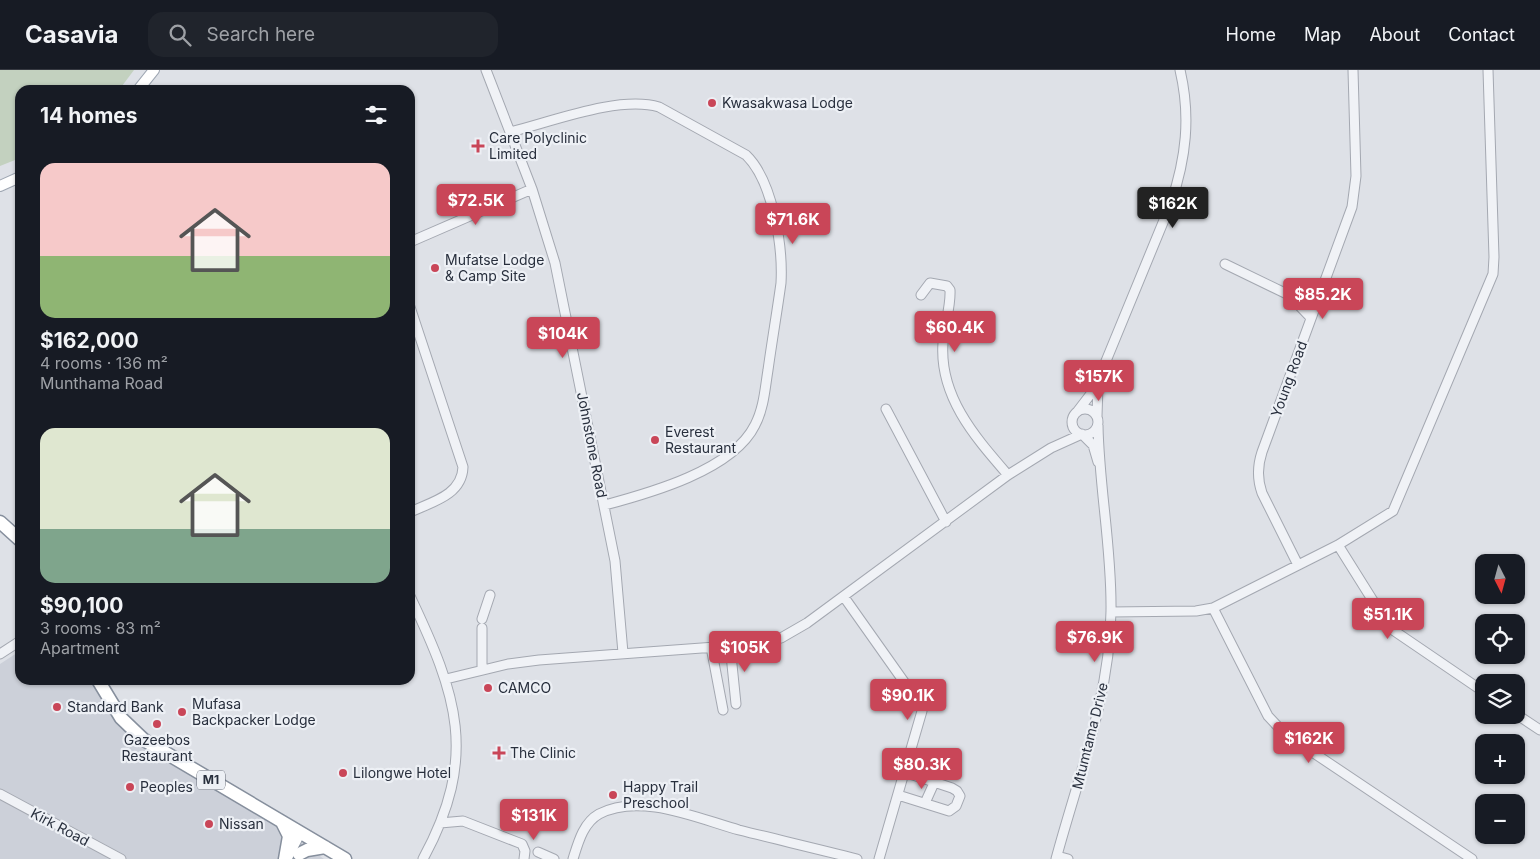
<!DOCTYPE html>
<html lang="en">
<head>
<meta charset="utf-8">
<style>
  body { margin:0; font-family:Inter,sans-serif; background:#20242c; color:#f1f3f6; height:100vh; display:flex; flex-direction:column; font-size:19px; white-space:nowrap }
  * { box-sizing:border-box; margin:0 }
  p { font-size:16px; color:#9ea1a6 }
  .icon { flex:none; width:28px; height:28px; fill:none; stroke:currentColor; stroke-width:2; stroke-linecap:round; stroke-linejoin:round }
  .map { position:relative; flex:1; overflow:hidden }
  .sheet { position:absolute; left:15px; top:15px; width:400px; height:600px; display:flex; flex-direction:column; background:#171b24; border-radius:15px; box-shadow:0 1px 4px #0004 }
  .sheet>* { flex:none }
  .needle { width:32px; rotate:174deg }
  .tools { position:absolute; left:1475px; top:484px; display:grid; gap:10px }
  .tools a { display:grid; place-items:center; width:50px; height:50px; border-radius:10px; background:#171b24; box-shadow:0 1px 4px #0004; font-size:25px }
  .price { position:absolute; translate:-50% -42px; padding:0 11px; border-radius:5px; background:#c94658; color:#fff; font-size:16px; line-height:32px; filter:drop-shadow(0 1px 2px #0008) }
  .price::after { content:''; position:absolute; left:50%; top:30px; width:15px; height:11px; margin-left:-8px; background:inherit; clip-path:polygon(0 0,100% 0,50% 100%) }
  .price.selected { background:#222; color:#fff }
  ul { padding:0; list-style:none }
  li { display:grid; align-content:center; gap:10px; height:265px; padding:0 25px }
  li span { display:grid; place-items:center; height:155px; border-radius:15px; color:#555 }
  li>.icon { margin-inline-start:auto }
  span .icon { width:90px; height:90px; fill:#fffc; stroke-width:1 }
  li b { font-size:21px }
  h2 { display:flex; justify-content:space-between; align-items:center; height:60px; padding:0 25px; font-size:21px }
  header { display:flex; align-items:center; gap:30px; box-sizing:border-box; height:70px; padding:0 25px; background:#171b24; border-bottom:1px solid #363941 }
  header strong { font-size:24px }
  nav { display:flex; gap:28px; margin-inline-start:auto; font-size:18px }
  .search { width:350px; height:45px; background:#20242c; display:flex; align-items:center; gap:12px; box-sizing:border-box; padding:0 18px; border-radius:15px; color:#9ea1a6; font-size:19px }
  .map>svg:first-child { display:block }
  .built { fill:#ccd0d9 }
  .green { fill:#c3d1bf }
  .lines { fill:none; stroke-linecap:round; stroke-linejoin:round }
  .minor-casing { stroke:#a4a8b1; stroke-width:11 }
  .major-casing { stroke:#9ea6b2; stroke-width:12 }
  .highway-casing { stroke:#868f9d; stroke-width:15 }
  .minor { stroke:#f0f2f6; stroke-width:9 }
  .major { stroke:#fff; stroke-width:10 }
  .highway { stroke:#fff; stroke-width:12 }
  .poi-dot { fill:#c94658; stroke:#edf0f5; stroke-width:2 }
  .labels { text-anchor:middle; stroke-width:4.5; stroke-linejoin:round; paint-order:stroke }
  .shield { fill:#edf0f5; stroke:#636974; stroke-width:1 }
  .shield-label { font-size:12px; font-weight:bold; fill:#282f3d }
  .poi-label { font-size:14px; fill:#282f3d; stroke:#edf0f5; text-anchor:start }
  .street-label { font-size:14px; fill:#282f3d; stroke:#edf0f5 }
</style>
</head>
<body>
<header>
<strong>Casavia</strong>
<div class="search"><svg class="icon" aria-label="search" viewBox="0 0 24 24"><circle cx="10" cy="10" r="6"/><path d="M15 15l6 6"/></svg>Search here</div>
<nav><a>Home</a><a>Map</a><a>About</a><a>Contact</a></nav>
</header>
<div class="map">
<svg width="1540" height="789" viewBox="0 0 1540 789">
  <rect width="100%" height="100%" fill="#dee1e7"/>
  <path class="built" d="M 20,581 L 20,610 L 92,610 L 130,650 L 324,789 L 0,789 L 0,594 Z"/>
  <path class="green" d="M 0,0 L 134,0 L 119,20 L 20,20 L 20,88 L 0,96 Z"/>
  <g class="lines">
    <g class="minor-casing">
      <path id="minor" d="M 486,0 L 532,119 L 555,193 L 615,491 L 623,583
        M 510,62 C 551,52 619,25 659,37 L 746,85 C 773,111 783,177 781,213 C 777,242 772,271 768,300 C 765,318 764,338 755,355 C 733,400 650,423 605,435
        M 410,172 L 532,119
        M 1225,194 L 1289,225 L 1311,248
        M 921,225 L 930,213 L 947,216 L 950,220 C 951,237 944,256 943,273 C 939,327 976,368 1008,405
        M 410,237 L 463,397 C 462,425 432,432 410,442
        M 886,339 L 946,452
        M1072 352a13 13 0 1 1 26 0a13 13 0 1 1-26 0Z
        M 1077,342 L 1090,325 L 1099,308 L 1171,133 C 1186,88 1191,47 1180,0
        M 1097,346 L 1098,315
        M 1338,475 L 1390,558 L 1484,622
        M 1298,495 L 1262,423 C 1257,409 1257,397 1262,382 L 1352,137 L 1356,106 L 1353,0
        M 410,526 C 457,625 479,686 423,789
        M 844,527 L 919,633 L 922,641 L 879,789
        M 1213,538 L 1268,646 L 1284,663 L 1472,789
        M 1111,542 L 1196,541 L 1213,538 L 1338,475 L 1393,441 L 1493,204 L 1494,187 L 1488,0
        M 482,549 L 490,525
        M 482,558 L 482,600
        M 730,575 L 736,634
        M 711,577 L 723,640
        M 0,584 L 20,571
        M 446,609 L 508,594 L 539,590 L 756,574 L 781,568 L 807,553 L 1008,405 L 1051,378 L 1082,364 L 1093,375 L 1098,392
        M 1516,644 L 1540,660
        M 0,724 L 121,789
        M 898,725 L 949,741 L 956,736 L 960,726 L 957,721 L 952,718 L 904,702
        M 925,733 L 934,713
        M 440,753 L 463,751 L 522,774 L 525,781 L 524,789
        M 538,782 L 554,789
        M 1057,786 L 1068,789
        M 573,789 C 578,773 583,753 599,744 C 640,722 699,749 739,760 C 779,770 818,779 857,789
        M 1056,789 C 1078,707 1110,627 1111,541 C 1112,479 1099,417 1098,355"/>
    </g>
    <g class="major-casing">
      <path id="major" d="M 138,20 L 154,0
        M 0,116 L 20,107
        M 288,786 L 300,763"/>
    </g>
    <g class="highway-casing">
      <path id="highway" d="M 0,452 L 20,470
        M 98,610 L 121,648 L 144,670 L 345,789
        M 282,752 L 289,766 L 285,789
        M 299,784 L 307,780 L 325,777"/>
    </g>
    <use href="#minor" class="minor"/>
    <use href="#major" class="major"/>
    <use href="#highway" class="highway"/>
  </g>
  <g class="poi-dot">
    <circle cx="712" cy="33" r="5"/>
    <path d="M475.5 68.5h5v5h5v5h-5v5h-5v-5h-5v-5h5z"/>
    <circle cx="435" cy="198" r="5"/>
    <circle cx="655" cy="370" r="5"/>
    <circle cx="488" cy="618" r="5"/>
    <circle cx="57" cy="637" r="5"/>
    <circle cx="182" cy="642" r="5"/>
    <circle cx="157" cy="654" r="5"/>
    <path d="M496.5 675.5h5v5h5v5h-5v5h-5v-5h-5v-5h5z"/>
    <circle cx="343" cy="703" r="5"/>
    <circle cx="130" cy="717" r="5"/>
    <circle cx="613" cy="725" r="5"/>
    <circle cx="209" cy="754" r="5"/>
  </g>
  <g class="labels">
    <rect class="shield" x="197" y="700.5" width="28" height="19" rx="4"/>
    <g class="shield-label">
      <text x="211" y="714">M1</text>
    </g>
    <g class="poi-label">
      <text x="722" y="38">Kwasakwasa Lodge</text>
      <text x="489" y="73">Care Polyclinic<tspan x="489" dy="16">Limited</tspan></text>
      <text x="445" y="195">Mufatse Lodge<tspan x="445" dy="16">&amp; Camp Site</tspan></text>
      <text x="665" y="367">Everest<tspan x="665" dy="16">Restaurant</tspan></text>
      <text x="498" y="623">CAMCO</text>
      <text x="192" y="639">Mufasa<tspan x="192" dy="16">Backpacker Lodge</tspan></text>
      <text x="67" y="642">Standard Bank</text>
      <text x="157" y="675" text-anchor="middle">Gazeebos<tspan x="157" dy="16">Restaurant</tspan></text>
      <text x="510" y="688">The Clinic</text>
      <text x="353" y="708">Lilongwe Hotel</text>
      <text x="140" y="722">Peoples</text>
      <text x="623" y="722">Happy Trail<tspan x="623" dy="16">Preschool</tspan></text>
      <text x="219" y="759">Nissan</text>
    </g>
    <g class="street-label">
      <text transform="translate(1289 309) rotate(-70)" y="5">Young Road</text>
      <text transform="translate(592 375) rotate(79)" y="5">Johnstone Road</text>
      <text transform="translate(1090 666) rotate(-76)" y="5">Mtumtama Drive</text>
      <text transform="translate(60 757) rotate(28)" y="5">Kirk Road</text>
    </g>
  </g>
</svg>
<div class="tools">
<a><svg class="needle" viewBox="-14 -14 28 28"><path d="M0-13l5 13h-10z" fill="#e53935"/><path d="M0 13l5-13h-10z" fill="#9ea1a6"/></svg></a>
<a><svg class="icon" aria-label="locate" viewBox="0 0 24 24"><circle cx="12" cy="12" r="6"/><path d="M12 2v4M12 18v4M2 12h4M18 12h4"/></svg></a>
<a><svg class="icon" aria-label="layers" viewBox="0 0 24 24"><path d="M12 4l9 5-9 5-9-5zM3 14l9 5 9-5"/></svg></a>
<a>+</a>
<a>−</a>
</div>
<b class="price" style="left:476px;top:156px">$72.5K</b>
<b class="price selected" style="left:1173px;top:159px">$162K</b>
<b class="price" style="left:793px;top:175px">$71.6K</b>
<b class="price" style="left:1323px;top:250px">$85.2K</b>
<b class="price" style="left:955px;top:283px">$60.4K</b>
<b class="price" style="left:563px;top:289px">$104K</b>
<b class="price" style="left:1099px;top:332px">$157K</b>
<b class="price" style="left:1388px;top:570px">$51.1K</b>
<b class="price" style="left:1095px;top:593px">$76.9K</b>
<b class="price" style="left:745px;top:603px">$105K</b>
<b class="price" style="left:908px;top:651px">$90.1K</b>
<b class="price" style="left:1309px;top:694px">$162K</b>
<b class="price" style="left:922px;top:720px">$80.3K</b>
<b class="price" style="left:534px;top:771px">$131K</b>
<section class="sheet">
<h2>14 homes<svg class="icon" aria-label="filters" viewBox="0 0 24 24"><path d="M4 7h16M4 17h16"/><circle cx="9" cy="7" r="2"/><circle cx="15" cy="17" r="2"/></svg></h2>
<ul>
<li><span style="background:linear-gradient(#f6c9c9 60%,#8fb573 0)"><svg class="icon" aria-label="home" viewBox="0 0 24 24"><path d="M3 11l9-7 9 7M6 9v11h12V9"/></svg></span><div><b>$162,000</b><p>4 rooms · 136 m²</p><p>Munthama Road</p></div></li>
<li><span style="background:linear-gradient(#dfe7d0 65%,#7fa58c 0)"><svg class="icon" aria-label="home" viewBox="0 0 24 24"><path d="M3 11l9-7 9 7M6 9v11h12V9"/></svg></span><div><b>$90,100</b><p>3 rooms · 83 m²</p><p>Apartment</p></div></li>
</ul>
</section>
</div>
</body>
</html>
